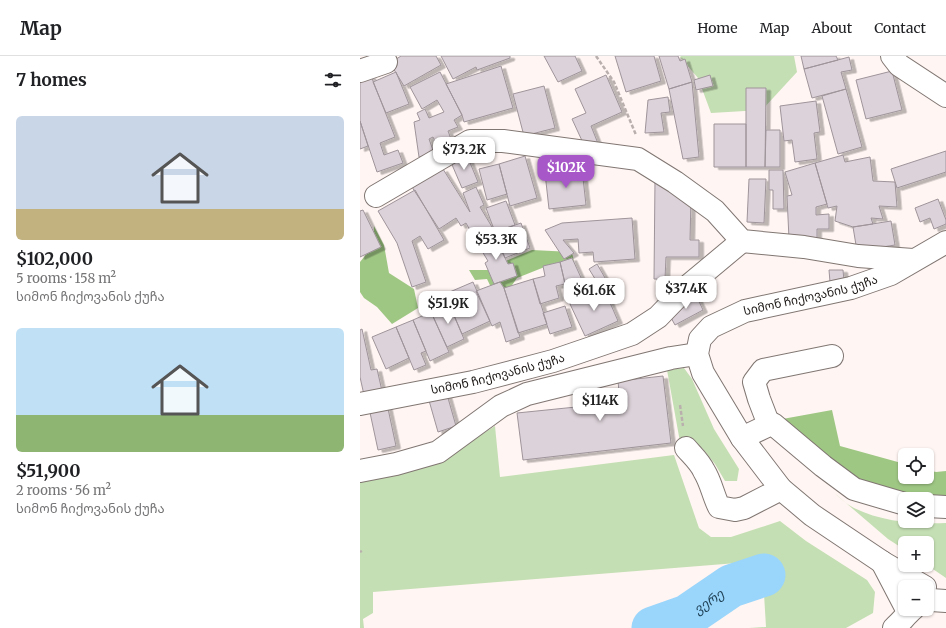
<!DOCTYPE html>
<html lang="en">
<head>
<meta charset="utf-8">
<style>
  body { margin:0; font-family:Merriweather,"Noto Sans Georgian",serif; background:#f6f6f6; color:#202124; height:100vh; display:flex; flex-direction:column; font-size:15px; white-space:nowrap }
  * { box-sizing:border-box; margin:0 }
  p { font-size:13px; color:#757577 }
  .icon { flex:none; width:22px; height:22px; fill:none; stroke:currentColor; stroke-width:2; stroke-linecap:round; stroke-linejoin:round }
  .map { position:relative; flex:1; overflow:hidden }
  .panel { display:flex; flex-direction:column; background:#fff; width:360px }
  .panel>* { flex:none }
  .tools { position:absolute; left:538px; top:392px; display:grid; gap:8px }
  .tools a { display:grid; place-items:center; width:36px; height:36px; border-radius:6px; background:#fff; box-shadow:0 1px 3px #0004; font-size:20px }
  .price { position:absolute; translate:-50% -34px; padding:0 9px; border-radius:8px; background:#fff; color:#222; font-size:13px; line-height:26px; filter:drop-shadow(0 1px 2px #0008) }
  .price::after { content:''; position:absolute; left:50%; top:24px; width:12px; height:9px; margin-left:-6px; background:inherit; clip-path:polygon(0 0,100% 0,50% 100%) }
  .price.on { background:#a757c8; color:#fff }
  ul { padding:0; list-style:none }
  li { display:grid; align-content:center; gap:8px; height:212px; padding:0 16px }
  li span { display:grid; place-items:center; height:124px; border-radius:6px; color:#555 }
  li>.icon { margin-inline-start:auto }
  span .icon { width:72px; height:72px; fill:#fffc; stroke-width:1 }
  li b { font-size:17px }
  h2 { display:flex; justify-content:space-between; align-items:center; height:48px; padding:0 16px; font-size:17px }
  header { display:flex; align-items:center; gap:24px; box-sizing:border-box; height:56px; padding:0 20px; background:#fff; border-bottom:1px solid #e0e0e0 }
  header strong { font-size:19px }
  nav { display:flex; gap:22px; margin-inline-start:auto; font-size:14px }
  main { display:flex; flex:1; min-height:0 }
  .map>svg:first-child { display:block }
  .green { fill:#c5dfb4 }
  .forest { fill:#9fc784 }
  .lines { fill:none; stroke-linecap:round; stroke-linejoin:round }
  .river { stroke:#9ad5fb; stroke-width:43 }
  .building { fill:#dcd2d9; stroke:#9e949a; filter:url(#shadow) }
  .minor-casing { stroke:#807672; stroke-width:24 }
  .major-casing { stroke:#807672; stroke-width:24 }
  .path { stroke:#b9b0ae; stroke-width:2.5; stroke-dasharray:4 2; stroke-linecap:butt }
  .minor { stroke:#fff; stroke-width:22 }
  .major { stroke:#fff; stroke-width:22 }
  .labels { text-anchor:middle; stroke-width:4; stroke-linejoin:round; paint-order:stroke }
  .street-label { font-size:12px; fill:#1c1816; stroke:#fff }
  .water-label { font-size:13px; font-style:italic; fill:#1c3d51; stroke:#fff }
</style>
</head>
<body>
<header>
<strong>Map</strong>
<nav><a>Home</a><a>Map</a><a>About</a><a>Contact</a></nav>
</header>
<main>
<section class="panel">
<h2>7 homes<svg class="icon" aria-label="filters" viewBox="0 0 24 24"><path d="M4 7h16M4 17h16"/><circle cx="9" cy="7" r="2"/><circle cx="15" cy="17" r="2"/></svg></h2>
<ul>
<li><span style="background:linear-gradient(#c9d6e8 75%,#c2b280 0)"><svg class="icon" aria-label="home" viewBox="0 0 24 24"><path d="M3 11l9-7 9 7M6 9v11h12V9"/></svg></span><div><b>$102,000</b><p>5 rooms · 158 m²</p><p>სიმონ ჩიქოვანის ქუჩა</p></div></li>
<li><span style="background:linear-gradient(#bfe0f5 70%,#8fb573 0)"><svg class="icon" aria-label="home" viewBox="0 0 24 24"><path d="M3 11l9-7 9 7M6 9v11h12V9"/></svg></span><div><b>$51,900</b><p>2 rooms · 56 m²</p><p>სიმონ ჩიქოვანის ქუჩა</p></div></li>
</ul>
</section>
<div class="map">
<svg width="586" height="572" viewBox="0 0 586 572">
  <defs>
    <filter id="shadow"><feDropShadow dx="4.5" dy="2.5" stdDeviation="0" flood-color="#0004"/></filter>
  </defs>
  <rect width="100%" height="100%" fill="#fff5f2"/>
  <path class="green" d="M 321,0 L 434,0 L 437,16 L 402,54 L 351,57 L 338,22 L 320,1 Z
    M 324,312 L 332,323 L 354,373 L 379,413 L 377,425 L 365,425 L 355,408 L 342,392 L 328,390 L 322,397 L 307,314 Z
    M 135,370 L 140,421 L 314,399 L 339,472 L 351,481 L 371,481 L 420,465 L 446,485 L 507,524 L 515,536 L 513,557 L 486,572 L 389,572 L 406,571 L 402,505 L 13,536 L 13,557 L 3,563 L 4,572 L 0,572 L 0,423 L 82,403 Z
    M 472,435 C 479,441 486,448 494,452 C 522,466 555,468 586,467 L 586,522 L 567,509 L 567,487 L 545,487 L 545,494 L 528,483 Z"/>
  <path class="forest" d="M 14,170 L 24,189 L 29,217 L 54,233 L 58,252 L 32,268 L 17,251 L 4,242 L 0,236 L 0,206 L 13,190 Z
    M 172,194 L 212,196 L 214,206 L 187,210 L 157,222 L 139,248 L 127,223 L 115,224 L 109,214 L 131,214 L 148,204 Z
    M 472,354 L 480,390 L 545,408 L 545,421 L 567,421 L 567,414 L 576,416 L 586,415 L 586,444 L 546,441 L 504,429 L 417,364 Z"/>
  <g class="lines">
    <path class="river" id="s1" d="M 293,572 L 327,560 L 371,530 L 404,519"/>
  </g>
  <path class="building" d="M 41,0 L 76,0 L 81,9 L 44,30 L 30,7 Z
    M 81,0 L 150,0 L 150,2 L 117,14 L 116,11 L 93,23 Z
    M 184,0 L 215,0 L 222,15 L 198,26 Z
    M 255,0 L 294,0 L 301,25 L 266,36 Z
    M 299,0 L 318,0 L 320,5 L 325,3 L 332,26 L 309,33 Z
    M 441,0 L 476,0 L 478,4 L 444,13 Z
    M 489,1 L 492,14 L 481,16 L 486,33 L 452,42 L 444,13 Z
    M 141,10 L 153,52 L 104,66 L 102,59 L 86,28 Z
    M 532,15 L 542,54 L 506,63 L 496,24 Z
    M 36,16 L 49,48 L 26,57 L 13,26 Z
    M 80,16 L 102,59 L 94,64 L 98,71 L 88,75 L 91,83 L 77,89 L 73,81 L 69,83 L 74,97 L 59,101 L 54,66 L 60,64 L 57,57 L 65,53 L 69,62 L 84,56 L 77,44 L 62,53 L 50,31 Z
    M 246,19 L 262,56 L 231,70 L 239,90 L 224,89 L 212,63 L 226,57 L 215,33 Z
    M 350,19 L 353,30 L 336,34 L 334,24 Z
    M 11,20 L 35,81 L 20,87 L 24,99 L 38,94 L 43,107 L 17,116 L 0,65 L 0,24 Z
    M 332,26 L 339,101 L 323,103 L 309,33 Z
    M 184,30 L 195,72 L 164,80 L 153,38 Z
    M 386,32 L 406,32 L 405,111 L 386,111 Z
    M 486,33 L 502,91 L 478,98 L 462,40 Z
    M 308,41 L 310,56 L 301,57 L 304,76 L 285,77 L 288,44 Z
    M 456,45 L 460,76 L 454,77 L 457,103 L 435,106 L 432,84 L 424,85 L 420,50 Z
    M 0,65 L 8,90 L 0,93 Z
    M 354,68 L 386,68 L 386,111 L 354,111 Z
    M 406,74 L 420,74 L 420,111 L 405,111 Z
    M 586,95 L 586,116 L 537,132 L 531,113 Z
    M 106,97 L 118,126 L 102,132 L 90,104 Z
    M 483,99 L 485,106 L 510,101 L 513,125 L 535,126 L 537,151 L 519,150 L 523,163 L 511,162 L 513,168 L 493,171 L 475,165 L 477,150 L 468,152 L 455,107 Z
    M 165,100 L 177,142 L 150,150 L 139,108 Z
    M 455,107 L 467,148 L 456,151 L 456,159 L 469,158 L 469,173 L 457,173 L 457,182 L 429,183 L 427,140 L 432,139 L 425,116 Z
    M 139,108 L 147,138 L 127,144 L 119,113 Z
    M 83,113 L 110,156 L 103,137 L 116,131 L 124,149 L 120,151 L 135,176 L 117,187 L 106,167 L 101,170 L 96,162 L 79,173 L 52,131 Z
    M 222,113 L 226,149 L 189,153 L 185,117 Z
    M 409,114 L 423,114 L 424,153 L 413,153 L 413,134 L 409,134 Z
    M 389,123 L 406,123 L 404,167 L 387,166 Z
    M 295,124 L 331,142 L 330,184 L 339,184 L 339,201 L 306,201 L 305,223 L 294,223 Z
    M 55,134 L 84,184 L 68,193 L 60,180 L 52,185 L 66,226 L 52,231 L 37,187 L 18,155 Z
    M 578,143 L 586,164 L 586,168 L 574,173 L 570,162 L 560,166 L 555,152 Z
    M 146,145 L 155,169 L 135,176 L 126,152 Z
    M 3,154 L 21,191 L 0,201 L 0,155 Z
    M 272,162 L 275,203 L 234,206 L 233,196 L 219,197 L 218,183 L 203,184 L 214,197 L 204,203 L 185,174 L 202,167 Z
    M 531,165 L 535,189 L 497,195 L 493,171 Z
    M 161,167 L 170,192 L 145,202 L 135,176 Z
    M 133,178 L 148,208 L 153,207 L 157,220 L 134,228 L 125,207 L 128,205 L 117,187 Z
    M 212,202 L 229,239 L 210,248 L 200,206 Z
    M 200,206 L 205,228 L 196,230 L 199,242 L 180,248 L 173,223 L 185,220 L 183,210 Z
    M 237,208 L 248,227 L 240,231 L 229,213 Z
    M 469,214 L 483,214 L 484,225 L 470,226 Z
    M 173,223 L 187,268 L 158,277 L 144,232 Z
    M 113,226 L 130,265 L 102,278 L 85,238 Z
    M 140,226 L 144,232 L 160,281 L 146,286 L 140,266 L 132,270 L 116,235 Z
    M 244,233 L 258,265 L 225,280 L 210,248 Z
    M 335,237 L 343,254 L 315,269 L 309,258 Z
    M 89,248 L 104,283 L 87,291 L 71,256 Z
    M 205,250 L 212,271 L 190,278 L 183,257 Z
    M 71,256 L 89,296 L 70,305 L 53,264 Z
    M 53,264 L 66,295 L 61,297 L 66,309 L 54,314 L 36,271 Z
    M 36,271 L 49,302 L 26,313 L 12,281 Z
    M 2,273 L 11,314 L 17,313 L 22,335 L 4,339 L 0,321 L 0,274 Z
    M 303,320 L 311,387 L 163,404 L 157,357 L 216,351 L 215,341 L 259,336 L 258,325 Z
    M 86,335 L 96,370 L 78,376 L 68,341 Z
    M 27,348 L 36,390 L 18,394 L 9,352 Z"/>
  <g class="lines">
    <g class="minor-casing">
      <g id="minor">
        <path d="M 532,0 L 539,9 L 586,40"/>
        <path d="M 0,15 L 26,6"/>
        <path d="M 16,140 L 110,85 L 143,85 L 278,103 L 315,126 L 355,155 L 382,185 L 444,191 L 498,200 L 553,204"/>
        <path id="s2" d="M 0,348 L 113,326 L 193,305 L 272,278 L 298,261 L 328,230 L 382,185"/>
        <path d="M 409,369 L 399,343 L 394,326 L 403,314 L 472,300"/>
        <path d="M 382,382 L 409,369 L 413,368 L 463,410 L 494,433 L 545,448"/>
        <path d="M 326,392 C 332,399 340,406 344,415 C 351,426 353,439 359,451 L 375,454 L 384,452 L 421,433"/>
        <path d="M 0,415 L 36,408 L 78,396 L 141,350 L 167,338 L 311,302 L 337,298"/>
        <path d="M 567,450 L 586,451"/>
        <path d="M 522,506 L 545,550"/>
        <path id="s3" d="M 565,531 L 522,506 L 452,459 L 421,433 L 382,382 L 343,317 L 337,298 L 340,283 L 351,271 L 385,255 L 491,232 L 531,218 L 586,186"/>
      </g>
    </g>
    <g class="major-casing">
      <path id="major" d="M 567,546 L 571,544 L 586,545
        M 534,572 C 541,566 546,559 553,553"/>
    </g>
    <path class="path" d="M 236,0 L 254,26 L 276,79
      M 320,349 L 323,370
      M 0,496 L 2,495"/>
    <use href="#minor" class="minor"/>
    <use href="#major" class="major"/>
  </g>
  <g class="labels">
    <g class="street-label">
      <text dy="4" stroke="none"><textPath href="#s3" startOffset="471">სიმონ ჩიქოვანის ქუჩა</textPath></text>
      <text dy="4" stroke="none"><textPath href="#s2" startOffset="141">სიმონ ჩიქოვანის ქუჩა</textPath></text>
    </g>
    <g class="water-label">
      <text dy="5" stroke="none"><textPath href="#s1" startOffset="62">ვერე</textPath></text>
    </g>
  </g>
</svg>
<div class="tools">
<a><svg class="icon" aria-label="locate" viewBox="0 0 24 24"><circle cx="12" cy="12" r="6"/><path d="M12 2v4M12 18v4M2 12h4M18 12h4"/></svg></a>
<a><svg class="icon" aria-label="layers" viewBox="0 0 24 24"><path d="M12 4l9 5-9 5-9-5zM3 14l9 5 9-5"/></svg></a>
<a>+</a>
<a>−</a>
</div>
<b class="price" style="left:104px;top:115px">$73.2K</b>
<b class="price on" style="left:206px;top:133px">$102K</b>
<b class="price" style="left:136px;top:205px">$53.3K</b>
<b class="price" style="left:326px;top:254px">$37.4K</b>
<b class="price" style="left:234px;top:256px">$61.6K</b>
<b class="price" style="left:88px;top:269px">$51.9K</b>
<b class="price" style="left:240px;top:366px">$114K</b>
</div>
</main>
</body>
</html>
